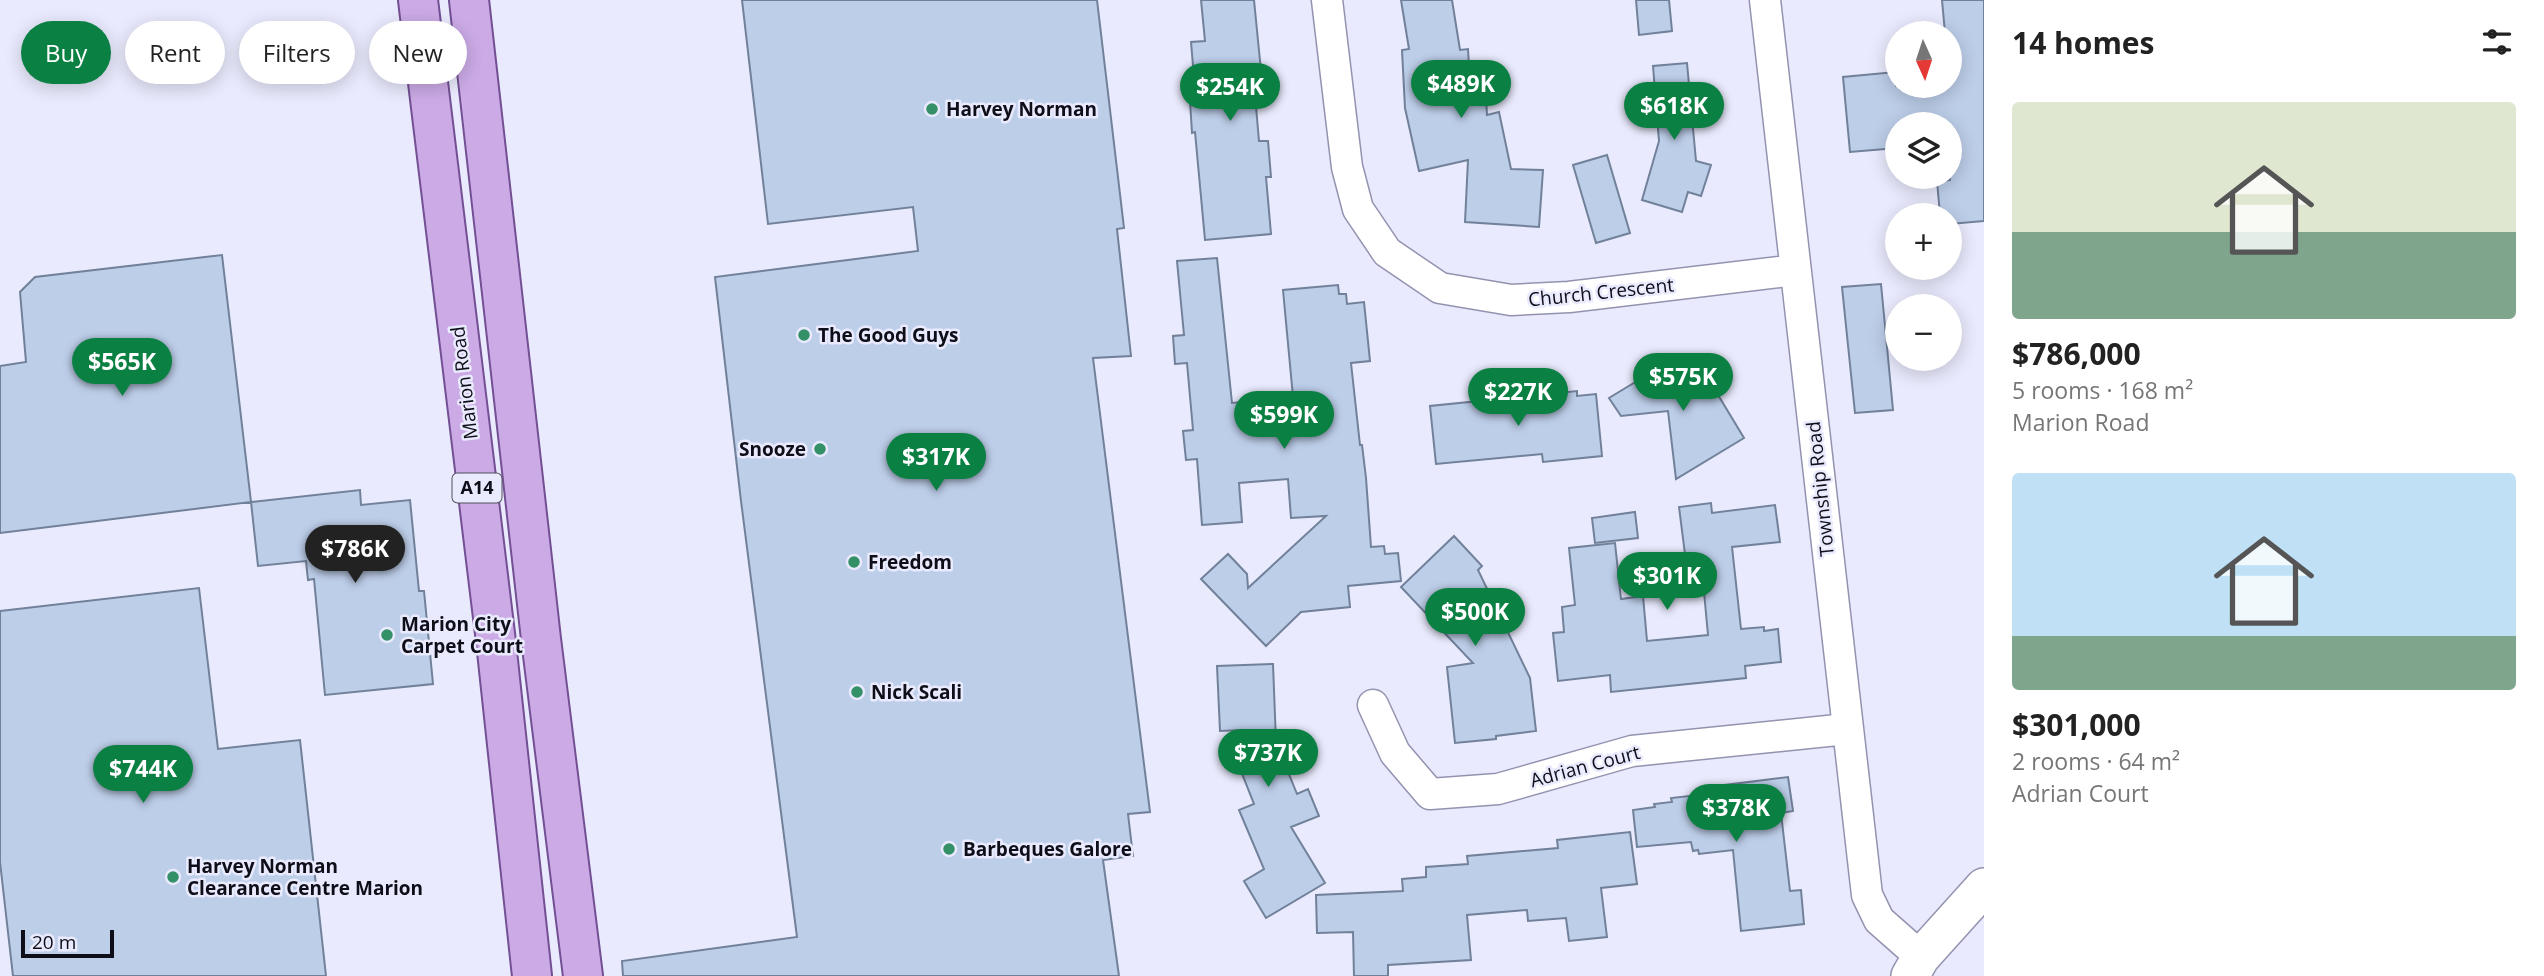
<!DOCTYPE html>
<html lang="en">
<head>
<meta charset="utf-8">
<style>
  body { margin:0; font-family:"Open Sans",sans-serif; background:#f6f6f6; color:#222; height:100vh; display:flex; flex-direction:column; font-size:26px; white-space:nowrap }
  * { box-sizing:border-box; margin:0 }
  p { font-size:23px; color:#767676 }
  .icon { flex:none; width:38px; height:38px; fill:none; stroke:currentColor; stroke-width:2; stroke-linecap:round; stroke-linejoin:round }
  .map { position:relative; flex:1; overflow:hidden }
  .panel { display:flex; flex-direction:column; background:#fff; width:560px }
  .panel>* { flex:none }
  .banner { position:absolute; left:21px; top:21px; width:665px; height:63px; display:flex; gap:14px }
  .needle { width:46px; rotate:177deg }
  .buttons { position:absolute; left:1885px; top:21px; display:grid; gap:14px }
  .buttons a { display:grid; place-items:center; width:77px; height:77px; border-radius:50%; background:#fff; box-shadow:0 4px 18px #0003; font-size:35px }
  .scale { position:absolute; left:21px; bottom:18px; width:93px; box-sizing:border-box; padding-left:7px; border:4px solid #0e0e19; border-top:0; font-size:19px; line-height:24px; white-space:nowrap; color:#0e0e19; -webkit-text-stroke:5px #e9eafd; paint-order:stroke }
  .price { position:absolute; translate:-50% -60px; padding:0 16px; border-radius:24px; background:#0b8043; color:#fff; font-size:23px; line-height:46px; filter:drop-shadow(0 2px 4px #0008) }
  .price::after { content:''; position:absolute; left:50%; top:42px; width:21px; height:16px; margin-left:-10px; background:inherit; clip-path:polygon(0 0,100% 0,50% 100%) }
  .price.current { background:#222; color:#fff }
  ul { padding:0; list-style:none }
  li { display:grid; align-content:center; gap:14px; height:371px; padding:0 28px }
  li span { display:grid; place-items:center; height:217px; border-radius:7px; color:#555 }
  li>.icon { margin-inline-start:auto }
  span .icon { width:126px; height:126px; fill:#fffc; stroke-width:1 }
  li b { font-size:30px }
  h2 { display:flex; justify-content:space-between; align-items:center; height:84px; padding:0 28px; font-size:30px }
  .chip { padding:0 24px; border-radius:32px; background:#fff; box-shadow:0 4px 18px #0003; font-size:24px; line-height:63px }
  .chip.current { background:#0b8043; color:#fff }
  main { display:flex; flex:1; min-height:0 }
  .map>svg:first-child { display:block }
  .building { fill:#bdcee9; stroke:#718199; stroke-width:2 }
  .lines { fill:none; stroke-linecap:round; stroke-linejoin:round }
  .minor-casing { stroke:#9393b0; stroke-width:33 }
  .tertiary-casing { stroke:#9393b0; stroke-width:40 }
  .primary-casing { stroke:#734f93; stroke-width:42 }
  .minor { stroke:#fff; stroke-width:30 }
  .tertiary { stroke:#fff; stroke-width:37 }
  .primary { stroke:#ccaae6; stroke-width:38 }
  .poi-dot { fill:#339067; stroke:#e9eafd; stroke-width:2.5 }
  .labels { text-anchor:middle; stroke-width:5; stroke-linejoin:round; paint-order:stroke }
  .shield { fill:#e9eafd; stroke:#50505d; stroke-width:2 }
  .shield-label { font-size:18px; font-weight:bold; fill:#0e0e19 }
  .poi-label { font-size:19px; font-weight:bold; fill:#0e0e19; stroke:#e9eafd; text-anchor:start }
  .street-label { font-size:19px; fill:#0e0e19; stroke:#e9eafd }
</style>
</head>
<body>
<main>
<div class="map">
<svg width="1984" height="976" viewBox="0 0 1984 976">
  <rect width="100%" height="100%" fill="#e9eafd"/>
  <path class="building" d="M 742,0 L 1097,0 L 1124,228 L 1117,229 L 1131,356 L 1093,358 L 1150,812 L 1128,814 L 1133,856 L 1103,860 L 1119,976 L 623,976 L 622,961 L 797,937 L 741,501 L 715,277 L 918,251 L 913,207 L 768,224 Z
    M 1201,0 L 1254,0 L 1261,71 L 1253,72 L 1259,141 L 1268,141 L 1271,177 L 1266,177 L 1271,234 L 1205,240 L 1195,132 L 1192,133 L 1190,101 L 1196,101 L 1191,42 L 1205,41 Z
    M 1401,0 L 1452,0 L 1460,50 L 1468,49 L 1469,66 L 1484,64 L 1487,115 L 1499,112 L 1511,169 L 1543,170 L 1539,227 L 1465,222 L 1468,160 L 1419,171 L 1405,108 L 1402,50 L 1409,49 Z
    M 1636,0 L 1669,0 L 1672,31 L 1639,35 Z
    M 1942,0 L 1984,0 L 1984,221 L 1950,224 L 1950,215 L 1940,215 L 1937,181 L 1950,180 L 1950,124 L 1897,124 L 1897,148 L 1850,152 L 1843,77 L 1895,72 L 1896,86 L 1950,86 L 1950,33 L 1945,33 Z
    M 1687,63 L 1696,161 L 1711,165 L 1701,196 L 1688,192 L 1682,212 L 1642,200 L 1659,141 L 1653,66 Z
    M 1607,155 L 1630,233 L 1596,243 L 1573,165 Z
    M 222,255 L 251,502 L 0,533 L 0,366 L 26,362 L 20,292 L 35,277 Z
    M 1217,258 L 1232,403 L 1293,397 L 1283,290 L 1338,285 L 1339,294 L 1346,294 L 1347,304 L 1364,302 L 1370,361 L 1351,363 L 1360,445 L 1362,445 L 1366,478 L 1371,547 L 1384,546 L 1385,554 L 1398,553 L 1401,581 L 1348,586 L 1350,607 L 1301,612 L 1266,646 L 1201,579 L 1228,554 L 1247,574 L 1248,588 L 1326,516 L 1291,518 L 1288,479 L 1239,483 L 1242,522 L 1202,525 L 1197,459 L 1186,460 L 1183,431 L 1193,430 L 1187,363 L 1175,364 L 1173,336 L 1184,335 L 1177,261 Z
    M 1881,284 L 1893,410 L 1855,413 L 1842,287 Z
    M 1675,358 L 1685,374 L 1700,365 L 1744,438 L 1676,479 L 1668,411 L 1621,416 L 1609,398 Z
    M 1577,391 L 1577,396 L 1596,394 L 1602,456 L 1543,462 L 1542,454 L 1436,464 L 1430,406 Z
    M 360,490 L 361,505 L 410,500 L 419,591 L 424,591 L 433,684 L 325,695 L 314,579 L 308,580 L 306,561 L 258,566 L 251,502 Z
    M 1711,503 L 1712,513 L 1775,505 L 1780,542 L 1732,547 L 1741,629 L 1764,627 L 1764,631 L 1778,629 L 1781,662 L 1745,666 L 1746,678 L 1611,692 L 1610,675 L 1558,681 L 1553,633 L 1564,632 L 1562,607 L 1575,605 L 1569,548 L 1615,543 L 1621,599 L 1643,596 L 1647,641 L 1708,635 L 1701,560 L 1686,562 L 1679,507 Z
    M 1635,512 L 1638,538 L 1595,543 L 1592,518 Z
    M 1454,536 L 1482,566 L 1478,570 L 1530,678 L 1536,731 L 1496,736 L 1496,739 L 1455,743 L 1447,667 L 1473,663 L 1401,587 Z
    M 199,588 L 218,749 L 300,740 L 326,976 L 13,976 L 0,862 L 0,611 Z
    M 1273,664 L 1276,742 L 1297,794 L 1308,789 L 1319,816 L 1291,827 L 1325,883 L 1266,918 L 1244,881 L 1264,869 L 1239,810 L 1254,804 L 1241,771 L 1244,770 L 1242,730 L 1220,731 L 1217,666 Z
    M 1788,777 L 1793,811 L 1781,813 L 1790,891 L 1801,890 L 1804,924 L 1741,931 L 1733,850 L 1699,854 L 1698,850 L 1693,851 L 1691,842 L 1637,847 L 1633,810 L 1655,807 L 1654,804 L 1672,802 L 1671,798 L 1725,792 L 1725,785 Z
    M 1630,832 L 1637,884 L 1601,888 L 1607,937 L 1569,941 L 1566,918 L 1528,921 L 1527,910 L 1467,915 L 1471,960 L 1388,965 L 1388,976 L 1354,976 L 1353,932 L 1317,933 L 1316,895 L 1403,891 L 1402,879 L 1426,877 L 1426,867 L 1468,864 L 1467,856 L 1558,848 L 1557,840 Z"/>
  <g class="lines">
    <g class="minor-casing">
      <path id="minor" d="M 1327,0 L 1347,167 L 1358,209 L 1387,252 L 1440,288 L 1511,300 L 1569,297 L 1795,270
        M 1765,0 L 1867,895 L 1879,920 L 1921,957
        M 1373,705 L 1395,753 L 1430,794 L 1498,789 L 1632,751 L 1847,729"/>
    </g>
    <g class="tertiary-casing">
      <path id="tertiary" d="M 1910,976 L 1921,957 L 1984,887"/>
    </g>
    <g class="primary-casing">
      <path id="primary" d="M 418,0 L 496,642 L 532,976
        M 469,0 L 541,639 L 583,976"/>
    </g>
    <use href="#minor" class="minor"/>
    <use href="#tertiary" class="tertiary"/>
    <use href="#primary" class="primary"/>
  </g>
  <g class="poi-dot">
    <circle cx="932" cy="109" r="7"/>
    <circle cx="804" cy="335" r="7"/>
    <circle cx="820" cy="449" r="7"/>
    <circle cx="854" cy="562" r="7"/>
    <circle cx="387" cy="635" r="7"/>
    <circle cx="857" cy="692" r="7"/>
    <circle cx="949" cy="849" r="7"/>
    <circle cx="173" cy="877" r="7"/>
  </g>
  <g class="labels">
    <rect class="shield" x="452.5" y="473.5" width="49" height="29" rx="5"/>
    <g class="shield-label">
      <text x="477" y="494">A14</text>
    </g>
    <g class="poi-label">
      <text x="946" y="116">Harvey Norman</text>
      <text x="818" y="342">The Good Guys</text>
      <text x="806" y="456" text-anchor="end">Snooze</text>
      <text x="868" y="569">Freedom</text>
      <text x="401" y="631">Marion City<tspan x="401" dy="22">Carpet Court</tspan></text>
      <text x="871" y="699">Nick Scali</text>
      <text x="963" y="856">Barbeques Galore</text>
      <text x="187" y="873">Harvey Norman<tspan x="187" dy="22">Clearance Centre Marion</tspan></text>
    </g>
    <g class="street-label">
      <text transform="translate(1601 292) rotate(-6)" y="7">Church Crescent</text>
      <text transform="translate(464 383) rotate(-97)" y="7">Marion Road</text>
      <text transform="translate(1820 489) rotate(-96)" y="7">Township Road</text>
      <text transform="translate(1585 766) rotate(-15)" y="7">Adrian Court</text>
    </g>
  </g>
</svg>
<div class="buttons">
<a><svg class="needle" viewBox="-14 -14 28 28"><path d="M0-13l5 13h-10z" fill="#e53935"/><path d="M0 13l5-13h-10z" fill="#767676"/></svg></a>
<a><svg class="icon" aria-label="layers" viewBox="0 0 24 24"><path d="M12 4l9 5-9 5-9-5zM3 14l9 5 9-5"/></svg></a>
<a>+</a>
<a>−</a>
</div>
<div class="scale">20 m</div>
<b class="price" style="left:1461px;top:120px">$489K</b>
<b class="price" style="left:1230px;top:123px">$254K</b>
<b class="price" style="left:1674px;top:142px">$618K</b>
<b class="price" style="left:122px;top:398px">$565K</b>
<b class="price" style="left:1683px;top:413px">$575K</b>
<b class="price" style="left:1518px;top:428px">$227K</b>
<b class="price" style="left:1284px;top:451px">$599K</b>
<b class="price" style="left:936px;top:493px">$317K</b>
<b class="price current" style="left:355px;top:585px">$786K</b>
<b class="price" style="left:1667px;top:612px">$301K</b>
<b class="price" style="left:1475px;top:648px">$500K</b>
<b class="price" style="left:1268px;top:789px">$737K</b>
<b class="price" style="left:143px;top:805px">$744K</b>
<b class="price" style="left:1736px;top:844px">$378K</b>
<div class="banner">
<a class="chip current">Buy</a>
<a class="chip">Rent</a>
<a class="chip">Filters</a>
<a class="chip">New</a>
</div>
</div>
<section class="panel">
<h2>14 homes<svg class="icon" aria-label="filters" viewBox="0 0 24 24"><path d="M4 7h16M4 17h16"/><circle cx="9" cy="7" r="2"/><circle cx="15" cy="17" r="2"/></svg></h2>
<ul>
<li><span style="background:linear-gradient(#dfe7d0 60%,#7fa58c 0)"><svg class="icon" aria-label="home" viewBox="0 0 24 24"><path d="M3 11l9-7 9 7M6 9v11h12V9"/></svg></span><div><b>$786,000</b><p>5 rooms · 168 m²</p><p>Marion Road</p></div></li>
<li><span style="background:linear-gradient(#bfe0f5 75%,#7fa58c 0)"><svg class="icon" aria-label="home" viewBox="0 0 24 24"><path d="M3 11l9-7 9 7M6 9v11h12V9"/></svg></span><div><b>$301,000</b><p>2 rooms · 64 m²</p><p>Adrian Court</p></div></li>
</ul>
</section>
</main>
</body>
</html>
